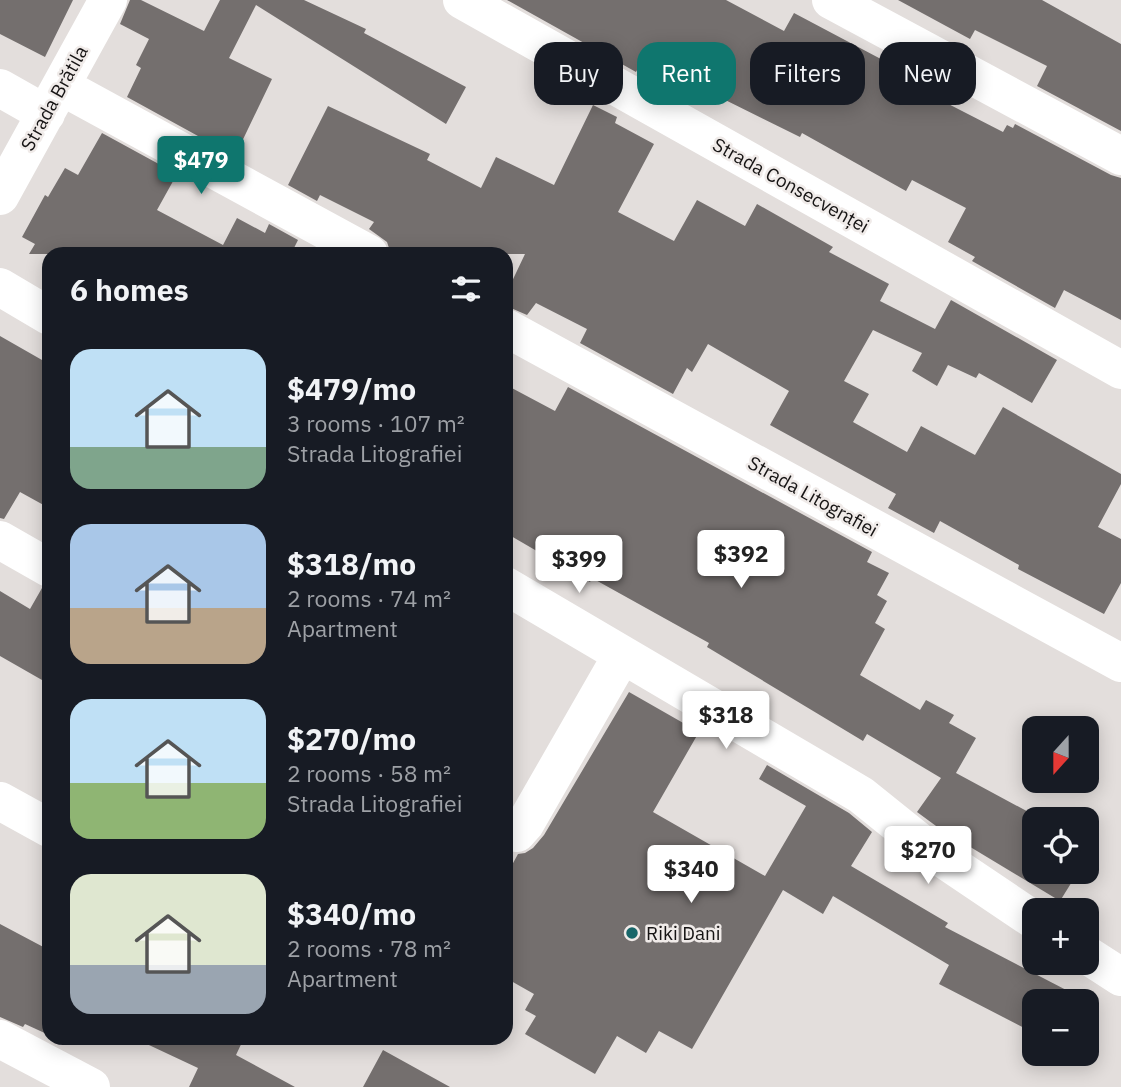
<!DOCTYPE html>
<html lang="en">
<head>
<meta charset="utf-8">
<style>
  body { margin:0; font-family:"IBM Plex Sans",sans-serif; background:#20242c; color:#f1f3f6; height:100vh; display:flex; flex-direction:column; font-size:26px; white-space:nowrap }
  * { box-sizing:border-box; margin:0 }
  p { font-size:23px; color:#9ea1a6 }
  .icon { flex:none; width:38px; height:38px; fill:none; stroke:currentColor; stroke-width:2; stroke-linecap:round; stroke-linejoin:round }
  .map { position:relative; flex:1; overflow:hidden }
  .panel { position:absolute; left:42px; top:247px; width:471px; height:798px; display:flex; flex-direction:column; background:#171b24; border-radius:21px; box-shadow:0 4px 18px #0003 }
  .panel>* { flex:none }
  .top-card { position:absolute; left:534px; top:42px; width:481px; height:63px; display:flex; gap:14px }
  .needle { width:46px; rotate:201deg }
  .tools { position:absolute; left:1022px; top:716px; display:grid; gap:14px }
  .tools a { display:grid; place-items:center; width:77px; height:77px; border-radius:14px; background:#171b24; box-shadow:0 4px 18px #0003; font-size:35px }
  .price { position:absolute; translate:-50% -60px; padding:0 16px; border-radius:7px; background:#fff; color:#222; font-size:23px; line-height:46px; filter:drop-shadow(0 2px 4px #0008) }
  .price::after { content:''; position:absolute; left:50%; top:42px; width:21px; height:16px; margin-left:-10px; background:inherit; clip-path:polygon(0 0,100% 0,50% 100%) }
  .price.current { background:#0f766e; color:#fff }
  ul { padding:0; list-style:none }
  li { display:flex; align-items:center; gap:21px; height:175px; padding:0 28px }
  li span { display:grid; place-items:center; flex:none; width:196px; height:140px; border-radius:21px; color:#555 }
  li>.icon { margin-inline-start:auto }
  span .icon { width:84px; height:84px; fill:#fffc; stroke-width:1 }
  li b { font-size:30px }
  h2 { display:flex; justify-content:space-between; align-items:center; height:84px; padding:0 28px; font-size:30px }
  .chip { padding:0 24px; border-radius:21px; background:#171b24; box-shadow:0 4px 18px #0003; font-size:24px; line-height:63px }
  .chip.current { background:#0f766e; color:#fff }
  .map>svg:first-child { display:block }
  .building { fill:#746f6e }
  .lines { fill:none; stroke-linecap:round; stroke-linejoin:round }
  .minor { stroke:#fff; stroke-width:38 }
  .poi-dot { fill:#176669; stroke:#f0ebe9; stroke-width:2.5 }
  .labels { text-anchor:middle; stroke-width:5; stroke-linejoin:round; paint-order:stroke }
  .street-label { font-size:19px; fill:#161414; stroke:#f0ebe9 }
  .poi-label { font-size:19px; fill:#161414; stroke:#f0ebe9; text-anchor:start }
</style>
</head>
<body>
<div class="map">
<svg width="1121" height="1087" viewBox="0 0 1121 1087">
  <rect width="100%" height="100%" fill="#e3dedc"/>
  <path class="building" d="M 0,0 L 73,0 L 45,57 L 0,34 Z
    M 130,0 L 141,0 L 204,31 L 220,0 L 304,0 L 366,29 L 364,33 L 466,87 L 446,124 L 256,5 L 229,58 L 272,79 L 236,154 L 198,136 L 127,97 L 141,68 L 136,65 L 149,39 L 120,24 Z
    M 507,0 L 726,0 L 784,31 L 794,13 L 928,84 L 925,92 L 1003,132 L 1007,125 L 1013,128 L 1015,124 L 1111,175 L 1121,178 L 1121,320 L 1064,290 L 1055,308 L 972,261 L 975,257 L 948,242 L 966,208 L 912,180 L 906,191 L 802,133 L 800,137 L 673,74 L 670,81 L 639,66 L 636,72 Z
    M 898,0 L 1042,0 L 1121,44 L 1121,131 L 1037,86 L 1047,66 L 975,30 L 970,39 Z
    M 593,105 L 617,117 L 615,123 L 654,144 L 618,212 L 674,241 L 697,200 L 745,226 L 757,204 L 833,247 L 829,252 L 889,284 L 880,301 L 935,329 L 951,300 L 1057,360 L 1032,403 L 979,373 L 976,378 L 948,365 L 937,386 L 912,371 L 922,353 L 873,330 L 844,381 L 869,394 L 853,422 L 907,452 L 921,426 L 975,455 L 1003,407 L 1121,474 L 1121,484 L 1098,527 L 1121,539 L 1121,583 L 1104,614 L 1018,569 L 1019,565 L 940,521 L 934,533 L 888,508 L 896,494 L 770,425 L 789,391 L 708,344 L 692,372 L 687,368 L 673,394 L 580,343 L 587,329 L 536,303 L 527,315 L 506,306 L 506,294 L 525,254 L 391,254 L 387,242 L 369,229 L 374,222 L 320,195 L 317,201 L 288,185 L 328,106 L 430,154 L 427,160 L 481,188 L 496,157 L 554,185 Z
    M 102,133 L 177,174 L 157,210 L 223,245 L 237,218 L 265,233 L 269,224 L 298,240 L 294,248 L 305,254 L 29,254 L 35,244 L 22,237 L 45,195 L 48,197 L 65,168 L 78,175 Z
    M 0,336 L 49,364 L 49,508 L 20,492 L 4,519 L 0,518 Z
    M 506,385 L 555,411 L 568,387 L 872,552 L 867,562 L 889,573 L 877,595 L 887,601 L 875,623 L 885,629 L 860,675 L 920,710 L 926,700 L 954,715 L 949,723 L 976,738 L 956,773 L 1034,815 L 1034,872 L 1078,872 L 1060,901 L 967,845 L 966,848 L 917,812 L 941,778 L 867,734 L 863,741 L 707,647 L 709,643 L 592,578 L 590,582 L 506,533 Z
    M 42,588 L 49,590 L 49,684 L 0,656 L 0,591 L 30,609 Z
    M 629,692 L 699,732 L 653,812 L 765,876 L 806,806 L 759,779 L 767,765 L 849,813 L 872,832 L 851,866 L 948,923 L 945,927 L 1099,1007 L 1087,1030 L 1087,1001 L 1034,1001 L 1034,1033 L 939,984 L 949,965 L 833,896 L 823,914 L 783,890 L 692,1049 L 659,1031 L 646,1053 L 617,1036 L 595,1074 L 525,1034 L 536,1016 L 525,1010 L 534,994 L 506,978 L 506,876 L 518,854 L 525,853 L 533,848 L 544,835 Z
    M 0,924 L 49,950 L 49,1035 L 25,1024 L 23,1027 L 0,1017 Z
    M 134,1038 L 244,1038 L 236,1055 L 295,1087 L 189,1087 L 198,1068 Z
    M 383,1050 L 450,1087 L 363,1087 Z"/>
  <g class="lines">
    <path class="minor" d="M 462,0 L 1121,370
      M 831,0 L 1121,156
      M 61,86 L 369,254
      M 0,88 L 46,114
      M 0,196 L 108,0
      M 0,287 L 49,316
      M 506,328 L 1121,663
      M 0,540 L 49,568
      M 506,586 L 861,795 L 927,848 L 1034,920
      M 0,801 L 49,828
      M 506,831 L 517,833 L 525,824 L 622,655
      M 1087,955 L 1121,977
      M 0,1039 L 91,1087"/>
  </g>
  <circle class="poi-dot" cx="632" cy="933" r="7"/>
  <g class="labels">
    <g class="street-label">
      <text transform="translate(54 98) rotate(-61)" y="7">Strada Brătila</text>
      <text transform="translate(791 185) rotate(29)" y="7">Strada Consecvenței</text>
      <text transform="translate(813 496) rotate(29)" y="7">Strada Litografiei</text>
    </g>
    <g class="poi-label">
      <text x="646" y="940">Riki Dani</text>
    </g>
  </g>
</svg>
<div class="tools">
<a><svg class="needle" viewBox="-14 -14 28 28"><path d="M0-13l5 13h-10z" fill="#e53935"/><path d="M0 13l5-13h-10z" fill="#9ea1a6"/></svg></a>
<a><svg class="icon" aria-label="locate" viewBox="0 0 24 24"><circle cx="12" cy="12" r="6"/><path d="M12 2v4M12 18v4M2 12h4M18 12h4"/></svg></a>
<a>+</a>
<a>−</a>
</div>
<b class="price current" style="left:201px;top:196px">$479</b>
<b class="price" style="left:741px;top:590px">$392</b>
<b class="price" style="left:579px;top:595px">$399</b>
<b class="price" style="left:726px;top:751px">$318</b>
<b class="price" style="left:928px;top:886px">$270</b>
<b class="price" style="left:691px;top:905px">$340</b>
<div class="top-card">
<a class="chip">Buy</a>
<a class="chip current">Rent</a>
<a class="chip">Filters</a>
<a class="chip">New</a>
</div>
<section class="panel">
<h2>6 homes<svg class="icon" aria-label="filters" viewBox="0 0 24 24"><path d="M4 7h16M4 17h16"/><circle cx="9" cy="7" r="2"/><circle cx="15" cy="17" r="2"/></svg></h2>
<ul>
<li><span style="background:linear-gradient(#bfe0f5 70%,#7fa58c 0)"><svg class="icon" aria-label="home" viewBox="0 0 24 24"><path d="M3 11l9-7 9 7M6 9v11h12V9"/></svg></span><div><b>$479/mo</b><p>3 rooms · 107 m²</p><p>Strada Litografiei</p></div></li>
<li><span style="background:linear-gradient(#a9c7e8 60%,#b9a48a 0)"><svg class="icon" aria-label="home" viewBox="0 0 24 24"><path d="M3 11l9-7 9 7M6 9v11h12V9"/></svg></span><div><b>$318/mo</b><p>2 rooms · 74 m²</p><p>Apartment</p></div></li>
<li><span style="background:linear-gradient(#bfe0f5 60%,#8fb573 0)"><svg class="icon" aria-label="home" viewBox="0 0 24 24"><path d="M3 11l9-7 9 7M6 9v11h12V9"/></svg></span><div><b>$270/mo</b><p>2 rooms · 58 m²</p><p>Strada Litografiei</p></div></li>
<li><span style="background:linear-gradient(#dfe7d0 65%,#9aa5b1 0)"><svg class="icon" aria-label="home" viewBox="0 0 24 24"><path d="M3 11l9-7 9 7M6 9v11h12V9"/></svg></span><div><b>$340/mo</b><p>2 rooms · 78 m²</p><p>Apartment</p></div></li>
</ul>
</section>
</div>
</body>
</html>
